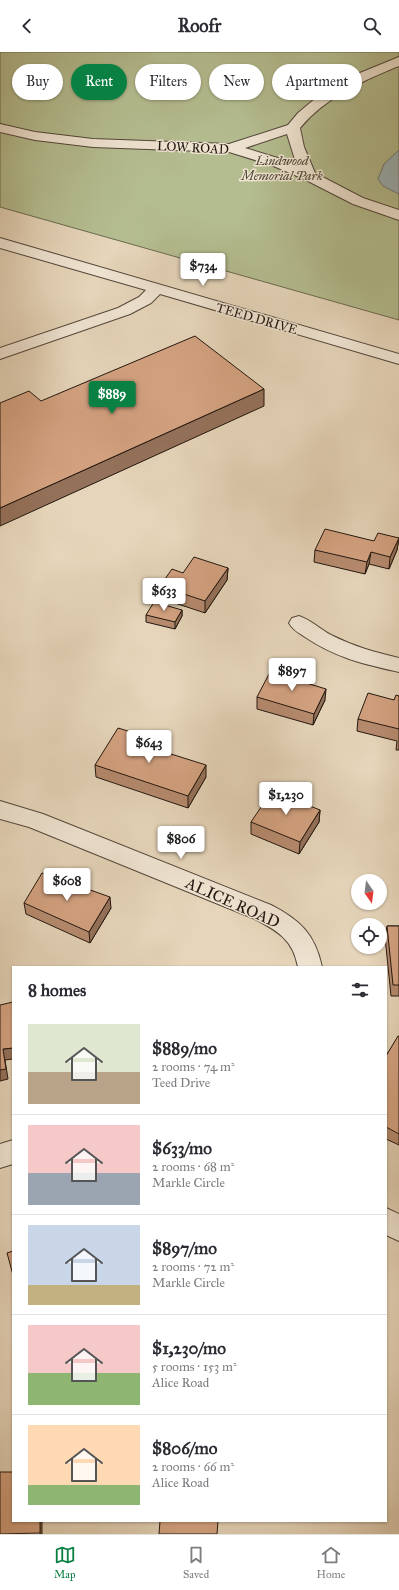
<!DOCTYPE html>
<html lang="en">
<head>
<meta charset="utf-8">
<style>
  body { margin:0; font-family:"IM FELL Great Primer",serif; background:#f2f2f3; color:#2b2b33; height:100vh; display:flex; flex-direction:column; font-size:15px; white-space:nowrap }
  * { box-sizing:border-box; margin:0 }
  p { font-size:13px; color:#7c7c81 }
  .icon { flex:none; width:22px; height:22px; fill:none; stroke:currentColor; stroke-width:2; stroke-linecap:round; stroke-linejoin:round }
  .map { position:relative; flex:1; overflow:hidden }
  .panel { position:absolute; left:12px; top:914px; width:375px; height:556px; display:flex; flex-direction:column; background:#fff; border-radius:0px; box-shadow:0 1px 3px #0004 }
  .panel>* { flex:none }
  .hud { position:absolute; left:12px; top:12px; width:375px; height:36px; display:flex; gap:8px }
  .needle { width:26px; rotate:166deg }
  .buttons { position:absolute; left:351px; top:822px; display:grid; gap:8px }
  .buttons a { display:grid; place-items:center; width:36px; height:36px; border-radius:50%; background:#fff; box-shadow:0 1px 3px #0004; font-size:20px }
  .price { position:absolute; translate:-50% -34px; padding:0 9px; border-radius:4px; background:#fff; color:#222; font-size:13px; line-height:26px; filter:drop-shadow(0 1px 2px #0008) }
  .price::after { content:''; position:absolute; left:50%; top:24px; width:12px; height:9px; margin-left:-6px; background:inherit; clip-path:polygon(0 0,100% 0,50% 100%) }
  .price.active { background:#0b8043; color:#fff }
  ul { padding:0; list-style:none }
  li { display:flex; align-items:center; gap:12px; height:100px; padding:0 16px }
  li+li { border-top:1px solid #e1e1e2 }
  li span { display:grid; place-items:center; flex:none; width:112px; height:80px; border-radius:0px; color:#555 }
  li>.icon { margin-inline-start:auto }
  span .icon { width:48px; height:48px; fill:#fffc; stroke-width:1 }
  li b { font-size:17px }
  h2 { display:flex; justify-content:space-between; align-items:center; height:48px; padding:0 16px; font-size:17px }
  .tag { padding:0 14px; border-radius:18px; background:#fff; box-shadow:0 1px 3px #0004; font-size:14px; line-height:36px }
  .tag.active { background:#0b8043; color:#fff }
  header { display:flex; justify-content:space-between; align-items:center; height:52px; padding:0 16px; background:#fff; font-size:18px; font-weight:700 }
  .tab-bar { display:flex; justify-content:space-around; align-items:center; height:56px; border-top:1px solid #e1e1e2; background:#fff; font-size:11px; color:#7c7c81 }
  .tab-bar a { display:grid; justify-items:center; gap:2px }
  .tab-bar .active { color:#0b8043 }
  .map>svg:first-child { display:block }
  .green { fill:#b4bd90; stroke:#6b6a50 }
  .water { fill:#9cb6bb; stroke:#6b7676 }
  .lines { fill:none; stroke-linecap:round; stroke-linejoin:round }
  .minor-casing { stroke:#53463a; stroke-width:2 }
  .minor { fill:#efe4d2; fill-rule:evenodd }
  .wall { fill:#b68b6f; stroke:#22160f }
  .shaded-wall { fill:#94715a; stroke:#22160f }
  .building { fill:#d4a281; stroke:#22160f }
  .labels { text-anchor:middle; stroke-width:3; stroke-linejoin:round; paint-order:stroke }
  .far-street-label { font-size:13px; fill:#22160f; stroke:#efe4d2 }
  .far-park-label { font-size:13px; font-style:italic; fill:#4e4836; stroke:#efe4d2 }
  .street-label { font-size:16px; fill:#22160f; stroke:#efe4d2 }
</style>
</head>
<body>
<header><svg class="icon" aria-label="back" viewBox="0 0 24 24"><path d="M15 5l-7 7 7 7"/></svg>Roofr<svg class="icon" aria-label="search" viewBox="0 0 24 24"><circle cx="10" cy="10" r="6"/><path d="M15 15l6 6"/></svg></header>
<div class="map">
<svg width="399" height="1482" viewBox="0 0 399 1482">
  <rect width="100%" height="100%" fill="#e6d5ba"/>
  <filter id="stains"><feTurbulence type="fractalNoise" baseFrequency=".005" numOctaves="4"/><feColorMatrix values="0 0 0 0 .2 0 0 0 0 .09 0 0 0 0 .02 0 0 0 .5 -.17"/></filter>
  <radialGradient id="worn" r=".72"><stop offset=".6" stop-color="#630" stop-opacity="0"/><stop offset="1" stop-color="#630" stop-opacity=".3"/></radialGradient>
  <path class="green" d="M 0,0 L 399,0 L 399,268 L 0,155 Z"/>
  <path class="water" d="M 399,98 L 399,142 L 383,134 L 378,127 L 384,112 Z"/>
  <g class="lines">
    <g class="minor-casing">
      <path id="minor" d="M 399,5 L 399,14 C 362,29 326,45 300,76 L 304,95 L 315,121 L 363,146 L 399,158 L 399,168 L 353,152 L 304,127 L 271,113 L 229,100 L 93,95 L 35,88 L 0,80 L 0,72 L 35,80 L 93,87 L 229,92 L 288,73 L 298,61 L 323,40 L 350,25 ZM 287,82 L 297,114 L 281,107 L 245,96 Z
        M 0,186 L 399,302 L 399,312 L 160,242 L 151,251 L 130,262 L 0,307 L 0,296 L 118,256 L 139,245 L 146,238 L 0,196 Z
        M 299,564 C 311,568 320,577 331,583 C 355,595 374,600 399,606 L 399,620 C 364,612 336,606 305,585 C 299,581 293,578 289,571 L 292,566 Z
        M 0,749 L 43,762 L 271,853 C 300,868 315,882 322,915 L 298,915 C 293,888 278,879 255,867 L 29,775 L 0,767 Z
        M 13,1088 L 13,1112 L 0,1116 L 0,1092 Z
        M 386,1156 L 399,1162 L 399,1189 L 386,1183 Z"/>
    </g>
    <use href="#minor" class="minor"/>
  </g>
  <path class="wall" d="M 399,486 L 397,498 L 389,517 L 369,512 L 365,522 L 314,510 L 315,498 Z
    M 228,516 L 227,528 L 205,561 L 160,546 L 160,534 L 183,521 Z
    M 182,558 L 182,564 L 175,577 L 146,570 L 146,563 Z
    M 303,622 L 302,630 L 325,648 L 313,673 L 257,657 L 257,645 L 285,627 Z
    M 399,644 L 399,698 L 396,698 L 397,689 L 357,679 L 358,667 L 394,648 Z
    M 141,692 L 206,725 L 188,756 L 96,725 L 95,713 Z
    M 320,758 L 319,770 L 299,802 L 251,782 L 251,770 Z
    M 24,851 L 111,856 L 90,891 L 26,862 Z
    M 387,874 L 399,874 L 399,944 L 391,944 L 385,885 Z
    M 399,984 L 399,1093 L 386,1087 L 386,1004 Z"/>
  <path class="shaded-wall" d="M 264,337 L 264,354 L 0,474 L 0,456 Z
    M 399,486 L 397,498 L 389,517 L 390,505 Z
    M 371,500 L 369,512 L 365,522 L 367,510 Z
    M 228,516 L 227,528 L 205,561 L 205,549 Z
    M 182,558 L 182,564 L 175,577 L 175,570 Z
    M 303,622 L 302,634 L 300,629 Z
    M 326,637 L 325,648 L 313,673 L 314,662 Z
    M 141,683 L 141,695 L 136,691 Z
    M 206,713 L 206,725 L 188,756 L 188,744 Z
    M 320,758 L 319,770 L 299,802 L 300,790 Z
    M 110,845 L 111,856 L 90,891 L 89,880 Z
    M 13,996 L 13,1007 L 5,1008 L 8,1027 L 0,1029 L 0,1018 L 3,997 Z
    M 40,1469 L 42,1469 L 42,1482 L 40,1482 Z"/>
  <path class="building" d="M 195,284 L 264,337 L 0,456 L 0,351 L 29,339 L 41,349 Z
    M 325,477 L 374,489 L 378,481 L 399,486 L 390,505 L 371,500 L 367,510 L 315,498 Z
    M 194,505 L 228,516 L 205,549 L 160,534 L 172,517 L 183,521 Z
    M 154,550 L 182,558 L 175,570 L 146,563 Z
    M 289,618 L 303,622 L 300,629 L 326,637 L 314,662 L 257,645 L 269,622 L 285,627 Z
    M 368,641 L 394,648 L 396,643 L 399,644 L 399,677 L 358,667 Z
    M 118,676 L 141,683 L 136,691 L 206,713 L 188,744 L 95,713 Z
    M 272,739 L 320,758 L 300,790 L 251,770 Z
    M 42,821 L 110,845 L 89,880 L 24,851 Z
    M 387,874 L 399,874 L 399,933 L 393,933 Z
    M 13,950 L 13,996 L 3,997 L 6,1017 L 0,1018 L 0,953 Z
    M 398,984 L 399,984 L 399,1082 L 386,1075 L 386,1004 Z
    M 13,1199 L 13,1223 L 7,1201 Z
    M 0,1420 L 13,1420 L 13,1469 L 40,1469 L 40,1481 L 0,1482 Z
    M 160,1469 L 218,1469 L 217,1482 L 159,1482 Z"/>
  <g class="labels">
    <g class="far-street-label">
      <text transform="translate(193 95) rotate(3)" y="5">LOW ROAD</text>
      <text transform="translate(257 266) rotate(16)" y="5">TEED DRIVE</text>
    </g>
    <g class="far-park-label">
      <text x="282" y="113">Lindwood<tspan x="282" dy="15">Memorial Park</tspan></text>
    </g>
    <g class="street-label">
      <text transform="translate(233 850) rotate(24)" y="6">ALICE ROAD</text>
    </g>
  </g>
  <rect width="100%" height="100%" filter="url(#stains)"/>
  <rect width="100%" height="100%" fill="url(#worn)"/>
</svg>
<div class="buttons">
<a><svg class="needle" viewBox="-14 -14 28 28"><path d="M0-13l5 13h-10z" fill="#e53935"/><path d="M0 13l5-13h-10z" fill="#7c7c81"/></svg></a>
<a><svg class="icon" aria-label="locate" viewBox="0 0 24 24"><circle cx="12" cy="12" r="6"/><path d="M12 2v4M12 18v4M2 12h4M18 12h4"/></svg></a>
</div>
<b class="price" style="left:203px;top:235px">$734</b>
<b class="price active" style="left:112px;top:363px">$889</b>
<b class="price" style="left:164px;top:560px">$633</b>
<b class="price" style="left:292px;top:640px">$897</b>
<b class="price" style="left:149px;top:712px">$643</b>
<b class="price" style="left:286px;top:764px">$1,230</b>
<b class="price" style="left:181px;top:808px">$806</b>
<b class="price" style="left:67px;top:850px">$608</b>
<div class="hud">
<a class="tag">Buy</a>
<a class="tag active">Rent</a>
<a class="tag">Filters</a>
<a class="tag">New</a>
<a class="tag">Apartment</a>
</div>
<section class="panel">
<h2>8 homes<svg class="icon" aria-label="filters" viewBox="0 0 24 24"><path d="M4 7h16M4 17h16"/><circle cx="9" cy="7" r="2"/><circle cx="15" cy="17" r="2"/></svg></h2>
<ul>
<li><span style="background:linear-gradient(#dfe7d0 60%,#b9a48a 0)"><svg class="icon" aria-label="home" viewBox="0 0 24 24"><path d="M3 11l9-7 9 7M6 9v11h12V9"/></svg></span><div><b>$889/mo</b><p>2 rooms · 74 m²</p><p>Teed Drive</p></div></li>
<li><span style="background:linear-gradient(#f6c9c9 60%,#9aa5b1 0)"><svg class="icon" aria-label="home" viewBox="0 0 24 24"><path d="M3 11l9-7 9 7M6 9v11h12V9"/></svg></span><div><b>$633/mo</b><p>2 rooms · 68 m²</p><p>Markle Circle</p></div></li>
<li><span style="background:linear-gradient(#c9d6e8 75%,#c2b280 0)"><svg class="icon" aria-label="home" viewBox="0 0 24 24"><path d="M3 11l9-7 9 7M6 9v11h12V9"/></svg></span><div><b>$897/mo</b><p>2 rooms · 72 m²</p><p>Markle Circle</p></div></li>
<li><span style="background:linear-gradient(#f6c9c9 60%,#8fb573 0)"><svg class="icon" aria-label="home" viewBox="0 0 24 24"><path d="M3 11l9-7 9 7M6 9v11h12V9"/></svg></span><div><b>$1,230/mo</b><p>5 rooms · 153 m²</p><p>Alice Road</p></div></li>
<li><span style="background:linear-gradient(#ffd9b3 75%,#8fb573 0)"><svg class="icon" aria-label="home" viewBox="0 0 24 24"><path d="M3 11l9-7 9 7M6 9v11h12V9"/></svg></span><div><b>$806/mo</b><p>2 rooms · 66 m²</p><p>Alice Road</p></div></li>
</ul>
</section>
</div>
<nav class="tab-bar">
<a class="active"><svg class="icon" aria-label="map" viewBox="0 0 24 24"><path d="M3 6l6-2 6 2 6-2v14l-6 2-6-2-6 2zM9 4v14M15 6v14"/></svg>Map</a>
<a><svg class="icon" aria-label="saved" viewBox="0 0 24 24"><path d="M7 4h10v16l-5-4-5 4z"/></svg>Saved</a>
<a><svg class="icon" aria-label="home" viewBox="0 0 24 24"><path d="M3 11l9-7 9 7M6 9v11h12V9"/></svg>Home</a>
</nav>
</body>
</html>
